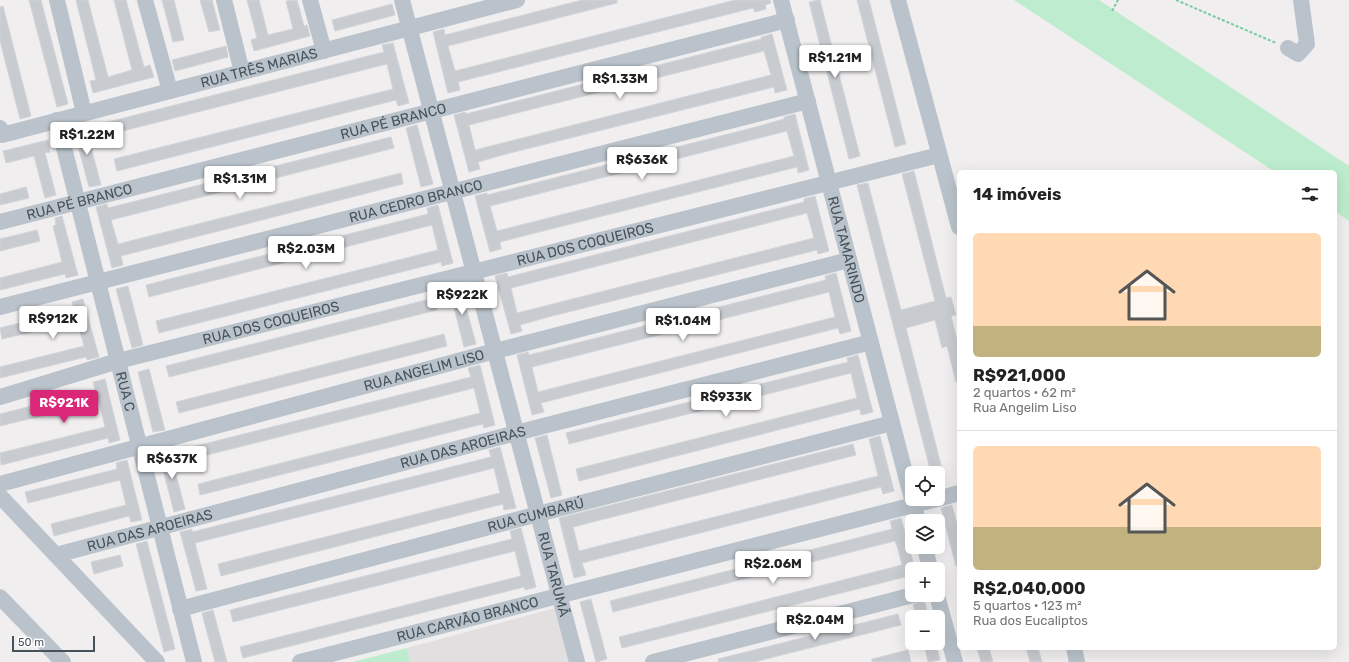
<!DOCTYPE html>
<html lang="pt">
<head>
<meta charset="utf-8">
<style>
  body { margin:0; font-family:Rubik,sans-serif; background:#f6f6f6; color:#222; height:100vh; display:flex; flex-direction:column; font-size:15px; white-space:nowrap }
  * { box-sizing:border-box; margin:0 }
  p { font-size:13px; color:#767676 }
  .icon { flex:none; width:22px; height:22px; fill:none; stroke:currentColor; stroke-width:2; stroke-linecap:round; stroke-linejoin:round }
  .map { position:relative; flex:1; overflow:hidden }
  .drawer { position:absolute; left:957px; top:170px; width:380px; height:480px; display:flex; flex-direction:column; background:#fff; border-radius:6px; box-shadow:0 4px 16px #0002 }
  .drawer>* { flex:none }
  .tools { position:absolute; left:905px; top:466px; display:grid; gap:8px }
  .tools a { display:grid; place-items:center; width:40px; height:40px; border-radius:6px; background:#fff; box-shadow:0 4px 16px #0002; font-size:20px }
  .scale { position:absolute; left:12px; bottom:10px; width:83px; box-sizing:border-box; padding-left:4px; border:2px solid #47525b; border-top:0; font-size:11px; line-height:14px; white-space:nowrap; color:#47525b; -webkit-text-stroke:3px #fff; paint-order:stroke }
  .price { position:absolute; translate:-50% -34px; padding:0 9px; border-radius:4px; background:#fff; color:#222; font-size:13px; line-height:26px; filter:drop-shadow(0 1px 2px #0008) }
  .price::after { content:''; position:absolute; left:50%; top:24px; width:12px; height:9px; margin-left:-6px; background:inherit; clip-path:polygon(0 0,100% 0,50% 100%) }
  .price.current { background:#db2777; color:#fff }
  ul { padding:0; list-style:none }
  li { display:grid; align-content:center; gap:8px; height:212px; padding:0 16px }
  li+li { border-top:1px solid #e0e0e0 }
  li span { display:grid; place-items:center; height:124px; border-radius:6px; color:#555 }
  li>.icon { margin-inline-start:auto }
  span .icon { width:72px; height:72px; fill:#fffc; stroke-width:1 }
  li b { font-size:17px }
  h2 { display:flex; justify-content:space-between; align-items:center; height:48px; padding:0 16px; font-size:17px }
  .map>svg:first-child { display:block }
  .education { fill:#e1dfe0 }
  .green { fill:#bdedce }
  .building { fill:#c8cbd0; stroke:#d2d4d9; fill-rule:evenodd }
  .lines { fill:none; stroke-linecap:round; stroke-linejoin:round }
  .path { stroke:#76ca9e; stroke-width:2; stroke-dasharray:3 2; stroke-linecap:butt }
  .minor { stroke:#bac3cb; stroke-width:16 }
  .labels { text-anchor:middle; stroke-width:3; stroke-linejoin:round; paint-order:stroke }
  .street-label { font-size:14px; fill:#47525b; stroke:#fff }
</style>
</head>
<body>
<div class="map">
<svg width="1349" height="662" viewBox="0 0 1349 662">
  <rect width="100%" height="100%" fill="#f0eeee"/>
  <path class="education" d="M 555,608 L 569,662 L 410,662 L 407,648 Z"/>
  <path class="green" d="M 1014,0 L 1099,0 L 1349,166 L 1349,221 L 1335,211 L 1335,172 L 1275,172 Z
    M 407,648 L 410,662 L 353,662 Z"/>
  <path class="building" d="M 29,0 L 41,0 L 68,104 L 57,107 Z
    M 76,0 L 88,0 L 108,77 L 132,70 L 114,0 L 126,0 L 144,67 L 150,65 L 154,77 L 93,93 L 90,81 L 96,80 Z
    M 162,0 L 174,0 L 184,40 L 173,42 Z
    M 200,0 L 212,0 L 220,30 L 209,32 Z
    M 247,0 L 259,0 L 268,35 L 293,29 L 286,1 L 297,0 L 304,26 L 307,25 L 310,36 L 254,51 L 251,40 L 257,38 Z
    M 582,0 L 617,0 L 617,3 L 448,46 L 455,71 L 735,0 L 770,0 L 771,3 L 765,5 L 766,9 L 755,12 L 753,8 L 458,82 L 460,90 L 448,93 L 433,32 L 444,29 L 445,35 Z
    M 818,0 L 820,0 L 860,156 L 849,159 L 809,2 Z
    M 857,0 L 869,0 L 906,144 L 895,147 Z
    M 392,4 L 395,15 L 335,31 L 332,20 Z
    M 3,6 L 31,116 L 20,119 L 0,41 L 0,7 Z
    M 772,34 L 787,90 L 775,93 L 774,87 L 506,154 L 478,162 L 480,169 L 469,172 L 454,115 L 465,112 L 466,114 L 761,39 L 761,37 ZM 764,51 L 771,75 L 475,150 L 469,125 Z
    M 393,43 L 409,103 L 398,106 L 396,100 L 117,171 L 114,159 L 393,89 L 387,64 L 107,135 L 104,123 L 384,52 L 382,45 Z
    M 226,46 L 228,57 L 175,71 L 172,60 Z
    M 795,114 L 809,170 L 798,173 L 797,167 L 543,231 L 500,242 L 501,249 L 490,252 L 475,196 L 487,193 L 487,195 L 756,127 L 784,119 L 784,117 ZM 787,131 L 794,156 L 497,231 L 490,206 Z
    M 85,124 L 101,185 L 89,187 L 73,127 Z
    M 417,125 L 433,184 L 421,187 L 406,128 Z
    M 391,137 L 394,148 L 111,220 L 118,244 L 401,173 L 403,184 L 121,256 L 123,265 L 112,268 L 96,207 L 107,204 L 108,208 Z
    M 48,140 L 50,152 L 45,153 L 56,195 L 45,198 L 34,156 L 6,163 L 3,151 Z
    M 914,171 L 946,298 L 951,297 L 956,315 L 951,316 L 959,347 L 959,381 L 956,382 L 947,346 L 942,348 L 935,320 L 906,328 L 943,473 L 931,473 L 857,185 L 868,183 L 901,310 L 935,301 L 902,174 Z
    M 26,187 L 29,198 L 0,205 L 0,194 Z
    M 815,196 L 829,251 L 818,254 L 817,250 L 548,317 L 520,325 L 522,331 L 511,334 L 495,276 L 507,273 L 508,277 L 539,269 L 804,202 L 804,199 ZM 807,213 L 814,238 L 517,313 L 511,288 Z
    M 438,205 L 453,263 L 442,266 L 441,262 L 159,333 L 156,321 L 438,250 L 432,225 L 149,297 L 146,285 L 428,214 L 427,208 Z
    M 62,216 L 78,275 L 66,278 L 65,274 L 0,290 L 0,278 L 62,262 L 53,226 L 56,225 L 55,218 Z
    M 37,230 L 40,241 L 0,251 L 0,239 Z
    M 836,273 L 851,331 L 840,334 L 838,328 L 541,403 L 544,412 L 532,415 L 517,355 L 528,352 L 529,355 L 826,280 L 825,276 ZM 829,292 L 835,317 L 538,392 L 532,367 Z
    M 460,285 L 476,344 L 464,347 L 449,288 Z
    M 128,286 L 143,345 L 132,348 L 116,289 Z
    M 434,298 L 437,310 L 169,377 L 166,366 Z
    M 83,299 L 99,357 L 87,360 L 86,357 L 0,378 L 0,367 L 84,346 L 77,321 L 2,339 L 0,328 L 74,309 L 72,302 Z
    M 444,334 L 447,346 L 179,413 L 176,402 Z
    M 858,355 L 873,412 L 861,415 L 860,409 L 579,481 L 576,469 L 857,398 L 851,373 L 569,444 L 566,433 L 848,362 L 847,358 Z
    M 480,365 L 495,425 L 484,428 L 483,424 L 200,495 L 198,484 L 480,413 L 474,388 L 191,459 L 188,448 L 471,377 L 468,368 Z
    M 149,369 L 165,430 L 153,432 L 138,372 Z
    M 105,379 L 120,440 L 109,443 L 108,438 L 1,465 L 0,453 L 105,427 L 99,402 L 0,426 L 0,414 L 95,390 L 93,382 Z
    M 547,435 L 562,495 L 551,498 L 535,438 Z
    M 880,436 L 894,491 L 883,494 L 881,487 L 582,563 L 586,575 L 574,578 L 559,518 L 853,444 L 856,455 L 573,527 L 579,551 L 878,476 L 869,439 Z
    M 500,447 L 516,508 L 504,510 L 503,504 L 221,576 L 218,564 L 500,493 L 494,468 L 195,543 L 207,589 L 196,591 L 180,532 L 192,529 L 192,532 L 491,457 L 489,450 Z
    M 169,448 L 185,509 L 174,512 L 158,451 Z
    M 127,460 L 142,520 L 131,522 L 129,516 L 54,536 L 51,524 L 126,505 L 120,480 L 28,503 L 25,492 L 117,469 L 116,463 Z
    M 952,505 L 959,531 L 959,566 L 956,566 L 941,508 Z
    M 901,518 L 915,569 L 912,569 L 912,586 L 907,587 L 905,577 L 622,648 L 619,637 L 902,565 L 898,549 L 895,541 L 613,612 L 610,601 L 892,529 L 890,521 Z
    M 521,528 L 536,587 L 525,590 L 524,587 L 243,658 L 240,647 L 521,576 L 515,551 L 233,622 L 230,610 L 512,539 L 510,531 Z
    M 147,541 L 175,649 L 164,652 L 136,544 Z
    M 120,555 L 123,566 L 94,574 L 91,562 Z
    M 591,599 L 607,659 L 597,662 L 596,662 L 580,602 Z
    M 921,600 L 924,600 L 929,617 L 917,617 L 913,605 Z
    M 213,610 L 223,647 L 227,662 L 215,662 L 205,625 L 202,613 Z
    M 898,614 L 901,625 L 754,662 L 719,662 L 718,659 Z
    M 924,643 L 936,643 L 940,660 L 928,662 Z
    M 977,648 L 989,648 L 993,662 L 981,662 Z
    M 1026,648 L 1038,648 L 1042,662 L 1030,662 Z
    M 908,650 L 911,662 L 872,662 L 872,659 Z"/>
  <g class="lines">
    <path class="path" d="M 1176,0 L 1276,43
      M 1112,11 L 1118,0"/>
    <g class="minor">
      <path d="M 57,0 L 84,113"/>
      <path d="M 145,0 L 170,91"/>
      <path d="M 224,0 L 242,72"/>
      <path d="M 310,0 L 324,51"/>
      <path id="s1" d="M 402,0 L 577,662"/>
      <path id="s2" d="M 781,0 L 912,499"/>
      <path d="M 898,0 L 959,227"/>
      <path d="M 1288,48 L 1298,54 L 1307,44 L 1301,0"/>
      <path id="s3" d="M 57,120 L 194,662"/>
      <path id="s4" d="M 0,128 L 2,135 L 517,0"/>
      <path id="s5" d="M 0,222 L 787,20"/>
      <path id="s6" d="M 0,307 L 808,101"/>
      <path id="s7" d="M 0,397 L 118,361 L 939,155"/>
      <path id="s8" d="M 0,484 L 495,351 L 849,260"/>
      <path d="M 0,496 L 157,662"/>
      <path d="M 912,499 L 918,521"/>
      <path d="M 938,499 L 959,493"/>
      <path d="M 925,547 L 930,569"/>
      <path id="s9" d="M 56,555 L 516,433 L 871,342"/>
      <path d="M 937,595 L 955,662"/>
      <path d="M 0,597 L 63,662"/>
      <path id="s10" d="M 180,609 L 538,514 L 892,423"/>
      <path d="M 1074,648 L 1077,662"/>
      <path id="s11" d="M 300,662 L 937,499"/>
      <path d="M 653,662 L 913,595"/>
    </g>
  </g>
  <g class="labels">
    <g class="street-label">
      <text dy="5" stroke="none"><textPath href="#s4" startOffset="273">RUA TRÊS MARIAS</textPath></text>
      <text dy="5" stroke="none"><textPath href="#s5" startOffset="406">RUA PÉ BRANCO</textPath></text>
      <text dy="5" stroke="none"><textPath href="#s5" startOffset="82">RUA PÉ BRANCO</textPath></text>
      <text dy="5" stroke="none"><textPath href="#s6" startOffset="429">RUA CEDRO BRANCO</textPath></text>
      <text dy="5" stroke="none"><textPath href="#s7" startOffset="605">RUA DOS COQUEIROS</textPath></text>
      <text dy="5" stroke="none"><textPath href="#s2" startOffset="258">RUA TAMARINDO</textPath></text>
      <text dy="5" stroke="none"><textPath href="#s7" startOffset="281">RUA DOS COQUEIROS</textPath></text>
      <text dy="5" stroke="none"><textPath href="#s8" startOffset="439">RUA ANGELIM LISO</textPath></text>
      <text dy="5" stroke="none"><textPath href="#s3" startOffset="280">RUA C</textPath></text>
      <text dy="5" stroke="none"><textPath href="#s9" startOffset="421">RUA DAS AROEIRAS</textPath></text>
      <text dy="5" stroke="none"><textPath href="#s10" startOffset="368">RUA CUMBARÚ</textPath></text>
      <text dy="5" stroke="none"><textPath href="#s9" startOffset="97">RUA DAS AROEIRAS</textPath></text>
      <text dy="5" stroke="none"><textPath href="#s1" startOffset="594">RUA TARUMÃ</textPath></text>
      <text dy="5" stroke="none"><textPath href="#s11" startOffset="173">RUA CARVÃO BRANCO</textPath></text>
    </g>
  </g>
</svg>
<div class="tools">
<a><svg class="icon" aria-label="locate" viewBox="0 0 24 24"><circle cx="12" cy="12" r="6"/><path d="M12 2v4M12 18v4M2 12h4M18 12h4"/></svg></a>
<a><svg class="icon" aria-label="layers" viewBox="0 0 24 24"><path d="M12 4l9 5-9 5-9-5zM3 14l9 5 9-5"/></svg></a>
<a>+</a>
<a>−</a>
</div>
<div class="scale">50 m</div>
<b class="price" style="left:835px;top:79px">R$1.21M</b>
<b class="price" style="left:620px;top:100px">R$1.33M</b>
<b class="price" style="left:87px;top:156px">R$1.22M</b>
<b class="price" style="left:642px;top:181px">R$636K</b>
<b class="price" style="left:240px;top:200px">R$1.31M</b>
<b class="price" style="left:306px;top:270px">R$2.03M</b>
<b class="price" style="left:462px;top:316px">R$922K</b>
<b class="price" style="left:53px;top:340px">R$912K</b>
<b class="price" style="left:683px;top:342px">R$1.04M</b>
<b class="price" style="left:726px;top:418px">R$933K</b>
<b class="price current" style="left:64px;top:424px">R$921K</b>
<b class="price" style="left:172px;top:480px">R$637K</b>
<b class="price" style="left:773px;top:585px">R$2.06M</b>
<b class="price" style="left:815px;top:641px">R$2.04M</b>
<section class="drawer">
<h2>14 imóveis<svg class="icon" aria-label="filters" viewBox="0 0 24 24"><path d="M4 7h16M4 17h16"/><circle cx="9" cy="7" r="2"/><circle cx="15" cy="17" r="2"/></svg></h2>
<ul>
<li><span style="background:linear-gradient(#ffd9b3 75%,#c2b280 0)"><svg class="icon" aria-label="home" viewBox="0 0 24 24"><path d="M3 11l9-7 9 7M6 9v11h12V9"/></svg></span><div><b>R$921,000</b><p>2 quartos · 62 m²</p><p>Rua Angelim Liso</p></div></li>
<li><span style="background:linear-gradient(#ffd9b3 65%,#c2b280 0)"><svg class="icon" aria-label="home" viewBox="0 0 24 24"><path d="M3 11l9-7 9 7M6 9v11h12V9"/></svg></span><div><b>R$2,040,000</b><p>5 quartos · 123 m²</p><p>Rua dos Eucaliptos</p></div></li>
</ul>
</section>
</div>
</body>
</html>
